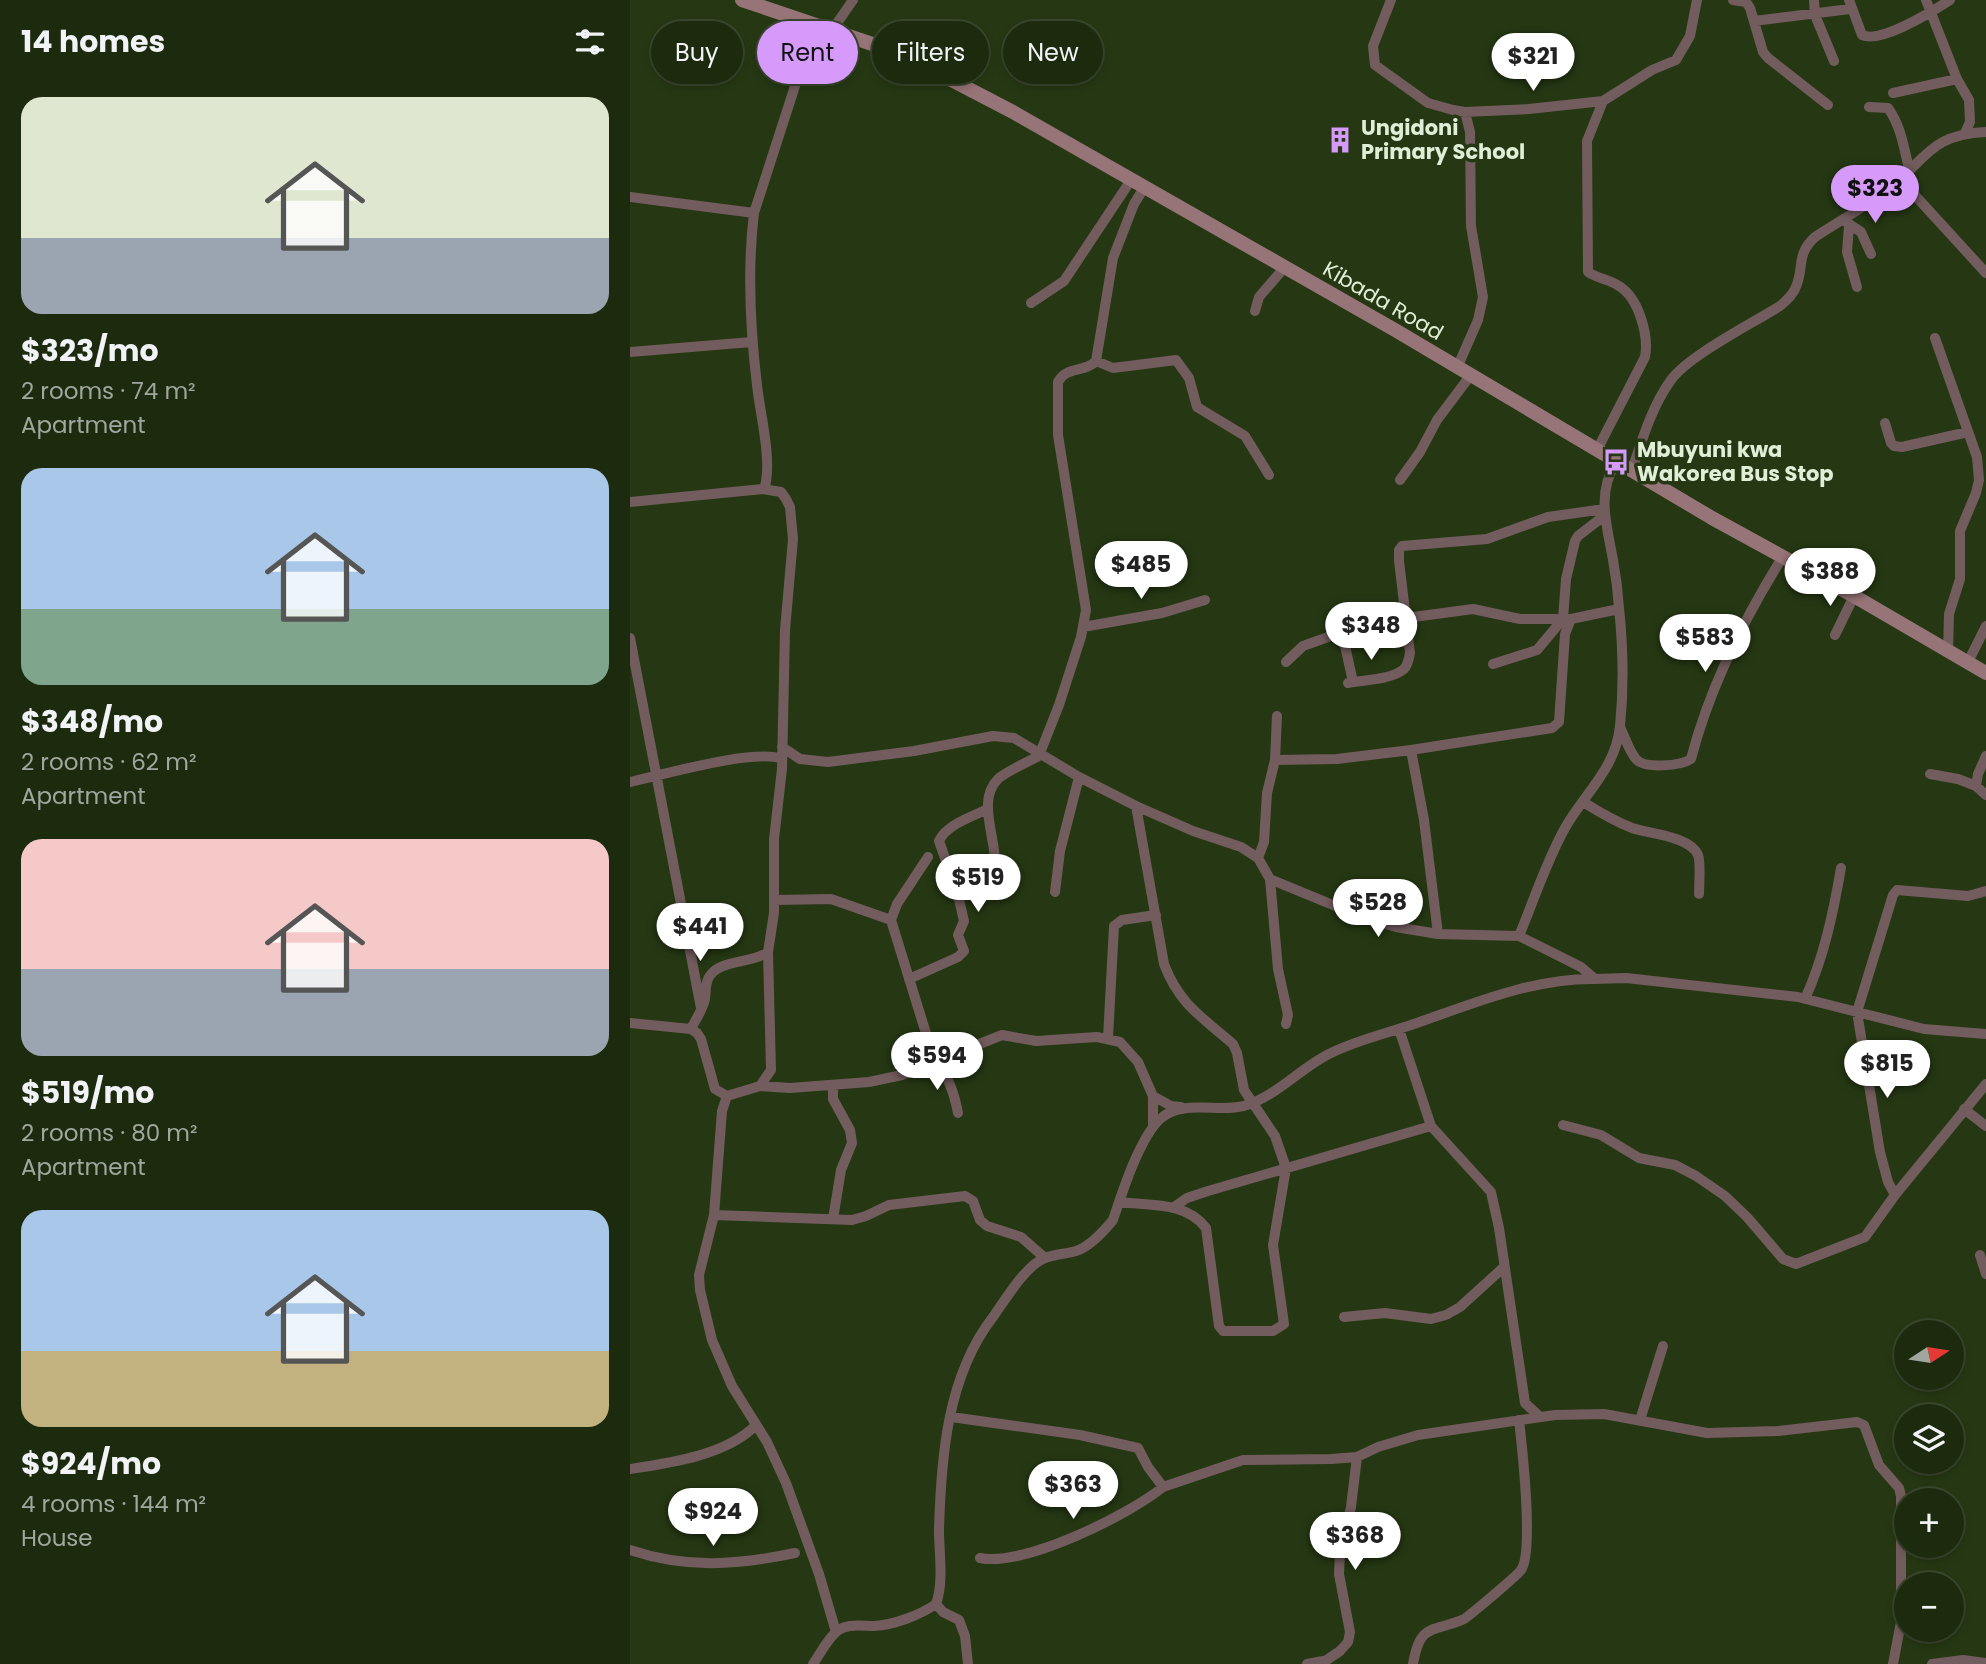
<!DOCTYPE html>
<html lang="en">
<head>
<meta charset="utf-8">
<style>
  body { margin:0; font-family:Poppins,sans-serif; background:#29361c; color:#f1f3f6; height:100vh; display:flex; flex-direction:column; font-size:26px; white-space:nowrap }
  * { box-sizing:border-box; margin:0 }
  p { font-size:23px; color:#a0a79e }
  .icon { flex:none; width:38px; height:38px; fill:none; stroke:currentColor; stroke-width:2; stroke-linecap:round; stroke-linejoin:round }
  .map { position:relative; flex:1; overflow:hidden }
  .sheet { display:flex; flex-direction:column; background:#1c2a0e; width:630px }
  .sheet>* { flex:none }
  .top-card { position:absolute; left:21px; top:21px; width:665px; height:63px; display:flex; gap:14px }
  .needle { width:46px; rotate:78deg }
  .controls { position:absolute; left:1264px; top:1320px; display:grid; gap:14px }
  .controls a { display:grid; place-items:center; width:70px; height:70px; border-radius:50%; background:#1c2a0e; box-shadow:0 4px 10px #0003,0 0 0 2px #3a462e; font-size:35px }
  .price { position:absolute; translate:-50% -60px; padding:0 16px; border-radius:24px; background:#fff; color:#222; font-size:23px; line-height:46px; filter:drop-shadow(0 2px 4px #0008) }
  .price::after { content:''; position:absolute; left:50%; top:42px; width:21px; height:16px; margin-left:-10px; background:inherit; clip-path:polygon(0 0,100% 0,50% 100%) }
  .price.active { background:#d69bfa; color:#111 }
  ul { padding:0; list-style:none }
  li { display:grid; align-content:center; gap:14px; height:371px; padding:0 21px }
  li span { display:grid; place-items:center; height:217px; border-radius:21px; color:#555 }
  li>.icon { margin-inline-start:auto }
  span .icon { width:126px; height:126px; fill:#fffc; stroke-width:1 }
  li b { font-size:30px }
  h2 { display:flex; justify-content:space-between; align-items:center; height:84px; padding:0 21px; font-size:30px }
  .chip { padding:0 24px; border-radius:32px; background:#1c2a0e; box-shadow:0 4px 10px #0003,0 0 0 2px #3a462e; font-size:24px; line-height:63px }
  .chip.active { background:#d69bfa; color:#111 }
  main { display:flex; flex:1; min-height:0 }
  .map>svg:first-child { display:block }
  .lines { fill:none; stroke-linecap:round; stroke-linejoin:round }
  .minor { stroke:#735c5e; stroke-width:10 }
  .secondary { stroke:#977477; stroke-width:14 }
  .labels { text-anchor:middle; stroke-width:7; stroke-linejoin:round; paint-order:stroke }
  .poi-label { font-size:21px; font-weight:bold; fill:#e0edd7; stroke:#253813; text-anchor:start }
  .street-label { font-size:21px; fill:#e0edd7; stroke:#253813 }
</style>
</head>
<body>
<main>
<section class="sheet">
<h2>14 homes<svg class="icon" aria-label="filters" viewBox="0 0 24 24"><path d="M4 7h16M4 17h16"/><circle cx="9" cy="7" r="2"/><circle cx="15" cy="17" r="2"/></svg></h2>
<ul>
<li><span style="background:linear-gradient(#dfe7d0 65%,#9aa5b1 0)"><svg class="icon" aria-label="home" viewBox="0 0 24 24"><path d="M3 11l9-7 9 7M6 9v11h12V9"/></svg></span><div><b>$323/mo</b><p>2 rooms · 74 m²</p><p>Apartment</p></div></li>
<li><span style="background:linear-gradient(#a9c7e8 65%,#7fa58c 0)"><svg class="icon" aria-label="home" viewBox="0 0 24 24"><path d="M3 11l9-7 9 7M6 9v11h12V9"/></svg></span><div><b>$348/mo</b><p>2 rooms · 62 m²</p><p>Apartment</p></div></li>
<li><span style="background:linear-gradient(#f6c9c9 60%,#9aa5b1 0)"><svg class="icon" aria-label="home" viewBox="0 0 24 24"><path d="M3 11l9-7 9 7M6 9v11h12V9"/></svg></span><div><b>$519/mo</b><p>2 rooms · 80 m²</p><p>Apartment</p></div></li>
<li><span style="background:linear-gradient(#a9c7e8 65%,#c2b280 0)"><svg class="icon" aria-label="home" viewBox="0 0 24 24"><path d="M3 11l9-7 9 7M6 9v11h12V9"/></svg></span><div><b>$924/mo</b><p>4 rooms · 144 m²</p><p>House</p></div></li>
</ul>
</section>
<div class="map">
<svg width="1356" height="1664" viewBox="0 0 1356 1664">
  <rect width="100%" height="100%" fill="#253813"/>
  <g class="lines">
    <path class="minor" d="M 761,0 L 743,46 L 745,65 L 798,103 L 823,110 L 835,112 L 899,109 L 973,101
      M 1103,0 L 1116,2 L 1120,8 L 1133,52 L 1138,58 L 1198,105
      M 1184,0 L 1185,15 L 1204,61
      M 1219,0 L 1232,35 C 1250,44 1303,11 1320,0
      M 1296,0 L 1327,79 L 1339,100 L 1340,122 L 1335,133
      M 1124,21 L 1220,9
      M 203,29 L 223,0
      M 1263,93 L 1327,79
      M 1239,107 L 1258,108 C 1271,126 1274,148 1279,169
      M 1270,179 L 1356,273
      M 0,197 L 124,213
      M 1216,222 L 1231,232 L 1241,254
      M 1219,226 L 1217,252 L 1227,287
      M 401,303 L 434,281 L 501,180
      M 625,311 L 629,297 L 654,268
      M 1305,338 L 1347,457 L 1349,480 L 1346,493 L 1330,531 L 1330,579 L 1319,614 L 1318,651
      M 0,352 L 122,342
      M 466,361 L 483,368 L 546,360 L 559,378 L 567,407 L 615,436 L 639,475
      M 827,368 L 848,320 L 853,297 L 841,226 L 840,132 L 835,112
      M 1255,423 L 1261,443 L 1264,446 L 1272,447 L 1338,432
      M 967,450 L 1015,357 C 1019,336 1009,298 989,286 C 980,279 968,279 958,272 L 957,141 L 973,101 L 1022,70 L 1046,60 L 1060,36 L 1067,0
      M 1002,470 C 1012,440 1022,406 1041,380 C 1058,356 1123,323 1150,306 C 1156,301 1162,296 1165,289 C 1175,269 1165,255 1185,237 C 1208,222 1231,209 1253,193 C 1295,164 1297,134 1356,132
      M 770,480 L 790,452 L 807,420 L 840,376
      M 133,489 L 151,492 L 156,499 L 160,507 L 163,539 L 155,630 L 152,769 L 144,839 L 144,913 L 138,952 L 141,1070 L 130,1086 L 97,1096 L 92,1111 L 84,1215 L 69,1275 L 70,1290 L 82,1340 L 102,1386 L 137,1442 L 156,1483 L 189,1574 L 206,1632
      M 0,502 L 133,489 L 135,486 C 142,458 130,414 127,385 C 120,327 117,271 124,213 L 185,24
      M 453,627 L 532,613 L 575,600
      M 712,632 L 723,682
      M 1205,635 L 1224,596
      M 0,638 L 71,1008
      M 656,662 L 673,646 L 712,632 L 776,618 L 843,609 L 890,619 L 941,619
      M 1338,662 L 1356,626
      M 863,664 L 907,650 L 933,619 L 936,579 L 945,541 L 948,536 L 974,516
      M 718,683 C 734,680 761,680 774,669 C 778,665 779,658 780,653 L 769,561 L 769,550 L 772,546 L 857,539 L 918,517 L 974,509
      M 990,727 C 995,737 999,751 1006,759 C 1014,769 1051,766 1061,759 C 1079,690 1114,619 1152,558
      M 152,747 L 170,759 L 198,762 L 284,751 L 363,736 L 384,738 L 449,777 L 506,806 L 563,831 L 611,847 L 628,858 L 640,879 L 732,917 L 766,927 L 808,934 L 889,936 C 904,900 916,862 935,828 C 955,793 986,768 990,726 C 994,687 993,646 989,608 C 988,592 986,576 983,560 C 977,525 966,495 986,462
      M 781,750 L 794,820 L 808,934
      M 410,753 L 429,705 L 451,637 L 456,610 L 428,435 L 428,382 C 436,366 455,373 466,361 L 483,258 L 504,204 L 514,188
      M 1356,756 L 1348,774 L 1346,786 L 1356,795
      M 645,760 L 647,716
      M 1300,774 L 1328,779 L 1346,786
      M 0,782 C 32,775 125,748 152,759
      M 953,802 C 969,812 984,821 1002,828 C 1019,834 1060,836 1068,855 C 1071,862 1069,884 1069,894
      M 628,858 L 634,842 L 637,793 L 645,760 L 707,759 L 781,750 L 922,728 L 929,722 L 935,634 L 941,619 L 989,609
      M 640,879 L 648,969 L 658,1015 L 656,1024
      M 323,882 L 360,871 L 365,866 C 367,840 346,800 368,779 C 376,771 401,761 412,754
      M 425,892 L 430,851 L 449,777
      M 144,900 L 201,899 L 261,920 L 303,1056 C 317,1073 324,1091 328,1113
      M 261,920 L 267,904 L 298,857
      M 889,936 L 951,967 L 965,979 L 996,978 L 1168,997 L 1294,1029 L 1356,1034
      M 279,979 L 328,957 L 334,951 L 328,935 L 334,921 L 328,895 L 309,841 C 316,825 343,816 358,809
      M 1175,999 C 1194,957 1203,914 1211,868
      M 0,1023 L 61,1029 L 67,1033 L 71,1039 L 85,1089 L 97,1096
      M 61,1029 C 66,1019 73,1009 75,999 C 76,992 75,984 79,977 C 90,959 121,964 138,952
      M 769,1029 L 801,1126 L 861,1192 L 869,1228 L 895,1403 L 910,1417
      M 478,1038 L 484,926 L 492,920 L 526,915
      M 130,1086 L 160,1088 L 239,1082 L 272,1075 L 372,1035 L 406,1041 L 467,1037 L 490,1042 L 508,1062 L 523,1096 L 541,1106 L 551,1107
      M 523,1096 L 523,1127
      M 1334,1109 L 1356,1126
      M 933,1125 L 971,1135 L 1009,1158 L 1045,1165 L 1066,1176 L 1095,1196 L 1117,1217 L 1153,1259 L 1166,1264 L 1235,1237 L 1265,1195 L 1356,1084
      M 1265,1195 L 1258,1182 L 1250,1152 L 1227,1012 L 1263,895 L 1267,890 L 1338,896 L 1356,891
      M 489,1202 C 519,1206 556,1201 576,1228 L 589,1326 L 593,1331 L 643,1331 L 654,1324 L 643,1245 L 656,1168 L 645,1136 L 614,1090 L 607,1053 L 603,1044 C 572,1017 549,1004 534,964 L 506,806
      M 544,1207 L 557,1198 L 578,1191 L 801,1126
      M 84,1215 L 222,1220 L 236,1216 L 259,1205 L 335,1196 L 343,1201 L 350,1220 L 357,1226 L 391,1237 L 415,1258
      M 203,1219 L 211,1170 L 222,1143 L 220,1130 L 203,1099 L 203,1085
      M 1350,1255 L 1356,1274
      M 714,1317 L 755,1313 L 801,1319 L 816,1315 L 830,1307 L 874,1267
      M 321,1417 L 450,1435 L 508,1448 L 518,1467 L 533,1487 L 613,1460 L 701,1459 L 727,1457 L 748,1447 L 788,1435 L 925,1415 L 974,1414 L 1077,1433 L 1148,1431 L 1227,1422 L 1234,1425 L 1249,1465 L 1269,1488 L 1271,1496 L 1271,1622 L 1263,1664
      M 1010,1420 L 1033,1346
      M 0,1469 C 40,1463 97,1455 126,1425
      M 0,1550 C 56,1569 108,1565 165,1553
      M 350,1558 C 394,1567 499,1515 533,1487
      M 306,1604 L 313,1612 L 329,1620 L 335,1636 L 338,1664
      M 183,1664 C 190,1654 197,1640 206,1632 C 216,1623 231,1626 244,1626 C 264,1625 290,1615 306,1604 C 314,1582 309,1553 309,1530 C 311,1458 317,1376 363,1317 C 375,1300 396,1265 415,1258 C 425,1254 436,1254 446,1251 C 459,1247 474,1231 483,1220 C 492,1193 509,1139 530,1119 C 553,1098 590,1114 617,1105 C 647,1095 671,1068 699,1054 C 726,1040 755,1034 784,1024 C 842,1004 903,978 965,979
      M 677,1664 L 693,1661
      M 691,1664 L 710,1651 L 718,1642 L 720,1632 L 709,1574 L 710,1552 L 721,1507 L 727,1457
      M 783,1664 C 790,1621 804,1633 834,1619 C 839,1616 888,1575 891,1570 C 904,1552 892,1446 889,1420
      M 1302,1664 L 1333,1660 L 1356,1663"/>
    <path class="secondary" d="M 112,0 L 257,49 L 312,75 L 383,112 L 765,330 L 1082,518 L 1224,596 L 1356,673"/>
  </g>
  <defs>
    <g id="building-bare" transform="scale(2.1)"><path d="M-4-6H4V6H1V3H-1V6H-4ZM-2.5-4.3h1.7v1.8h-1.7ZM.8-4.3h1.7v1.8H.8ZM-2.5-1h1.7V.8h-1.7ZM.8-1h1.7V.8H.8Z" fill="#d69bfa" stroke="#253813" stroke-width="2.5" paint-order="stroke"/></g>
    <g id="bus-bare" transform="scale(2.1)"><path d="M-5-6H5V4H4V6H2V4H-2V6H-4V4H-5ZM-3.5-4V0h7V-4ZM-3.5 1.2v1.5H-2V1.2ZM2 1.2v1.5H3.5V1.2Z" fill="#d69bfa" stroke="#253813" stroke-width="2.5" paint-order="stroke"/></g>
  </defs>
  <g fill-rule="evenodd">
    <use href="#building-bare" x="710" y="140"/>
    <use href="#bus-bare" x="986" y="462"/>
  </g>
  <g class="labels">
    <g class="poi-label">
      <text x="731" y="135">Ungidoni<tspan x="731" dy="24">Primary School</tspan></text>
      <text x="1007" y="457">Mbuyuni kwa<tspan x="1007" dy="24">Wakorea Bus Stop</tspan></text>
    </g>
    <g class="street-label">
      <text transform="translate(753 301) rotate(30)" y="7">Kibada Road</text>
    </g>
  </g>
</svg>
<div class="controls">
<a><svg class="needle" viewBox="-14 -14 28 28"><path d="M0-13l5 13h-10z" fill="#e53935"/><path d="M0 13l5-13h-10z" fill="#a0a79e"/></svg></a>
<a><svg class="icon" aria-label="layers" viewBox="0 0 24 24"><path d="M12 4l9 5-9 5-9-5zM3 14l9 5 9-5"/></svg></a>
<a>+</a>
<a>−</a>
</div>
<b class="price" style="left:903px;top:93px">$321</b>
<b class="price active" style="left:1245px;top:225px">$323</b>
<b class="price" style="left:511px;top:601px">$485</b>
<b class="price" style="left:1200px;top:608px">$388</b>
<b class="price" style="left:741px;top:662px">$348</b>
<b class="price" style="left:1075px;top:674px">$583</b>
<b class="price" style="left:348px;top:914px">$519</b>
<b class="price" style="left:748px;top:939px">$528</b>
<b class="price" style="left:70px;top:963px">$441</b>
<b class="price" style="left:307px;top:1092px">$594</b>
<b class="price" style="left:1257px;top:1100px">$815</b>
<b class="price" style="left:443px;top:1521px">$363</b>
<b class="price" style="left:83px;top:1548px">$924</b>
<b class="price" style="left:725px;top:1572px">$368</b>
<div class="top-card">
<a class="chip">Buy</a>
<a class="chip active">Rent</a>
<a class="chip">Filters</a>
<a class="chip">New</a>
</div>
</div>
</main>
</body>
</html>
